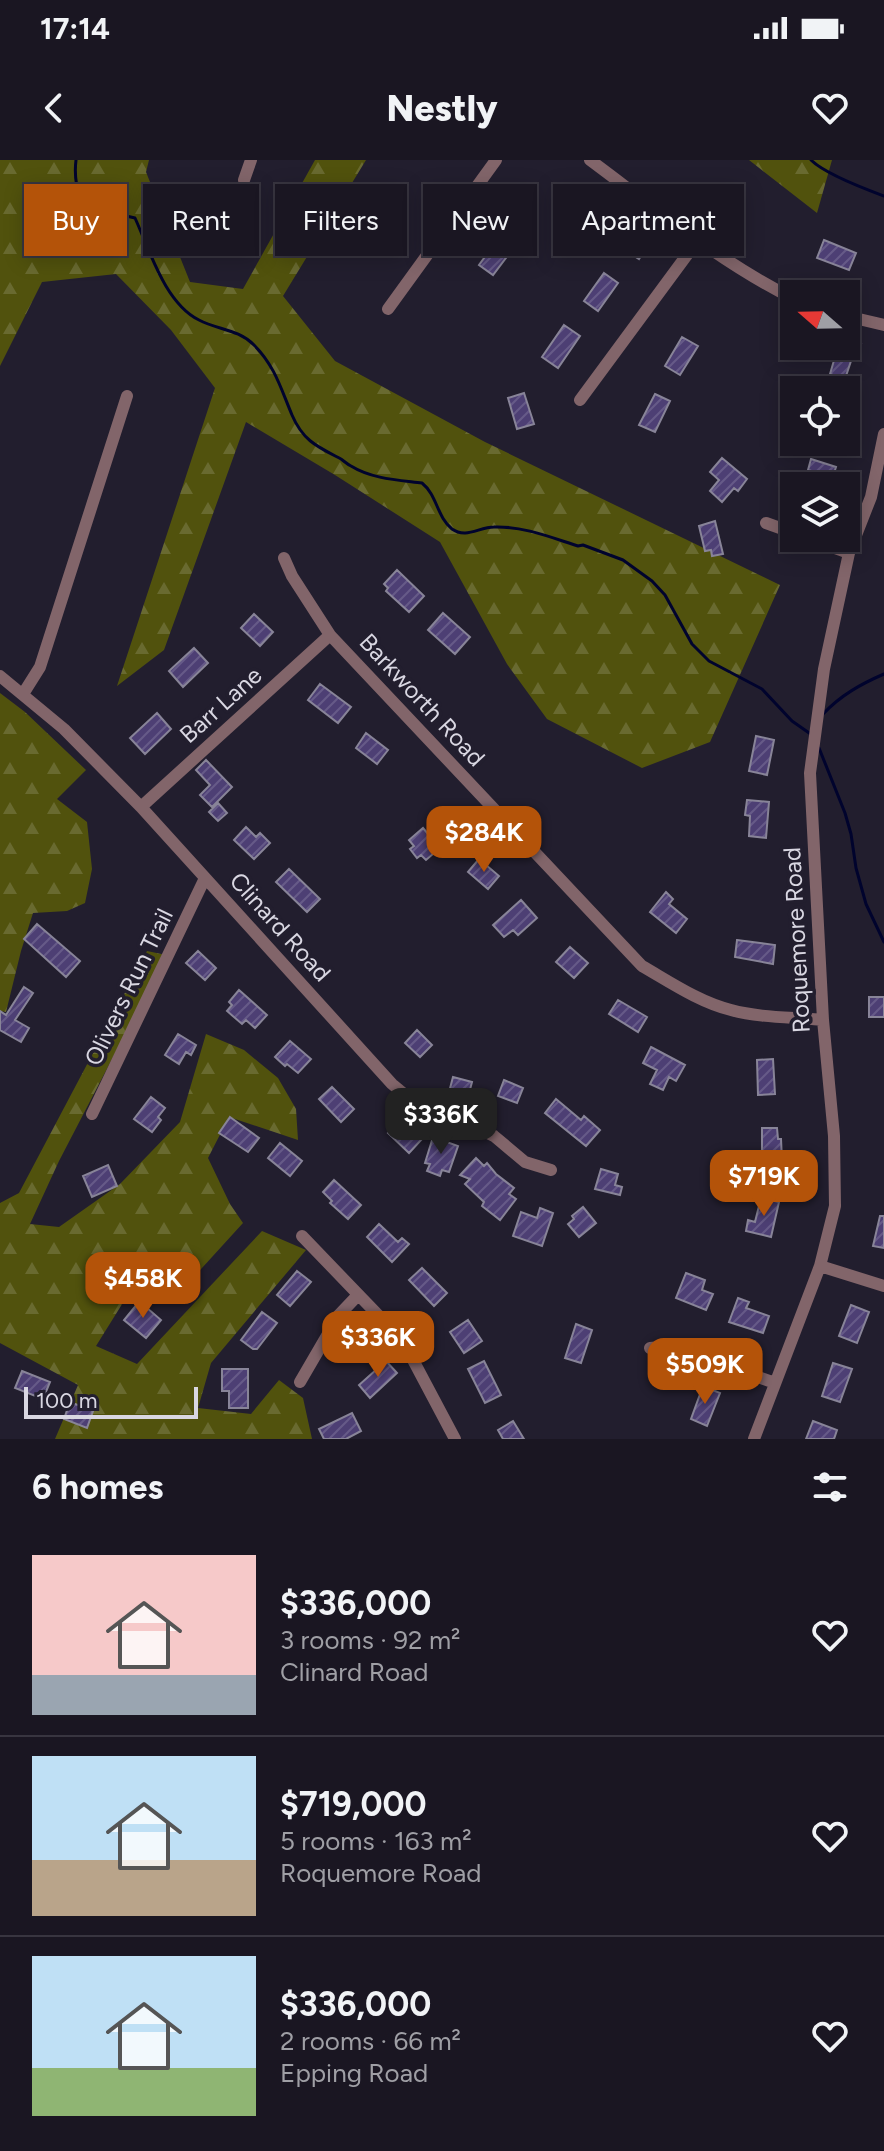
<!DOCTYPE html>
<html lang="en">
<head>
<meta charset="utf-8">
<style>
  body { margin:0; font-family:Figtree,sans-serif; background:#27232f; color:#f1f3f6; height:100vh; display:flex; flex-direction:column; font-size:30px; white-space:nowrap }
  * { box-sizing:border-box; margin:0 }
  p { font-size:26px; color:#9f9fa5 }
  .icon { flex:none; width:44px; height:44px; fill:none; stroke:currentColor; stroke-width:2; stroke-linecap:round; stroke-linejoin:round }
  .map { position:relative; height:1279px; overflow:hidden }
  .side { display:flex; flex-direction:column; background:#1a1622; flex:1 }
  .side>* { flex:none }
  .guide { position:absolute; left:24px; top:24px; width:836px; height:72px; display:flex; gap:16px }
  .needle { width:52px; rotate:290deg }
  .controls { position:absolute; left:780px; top:120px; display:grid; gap:16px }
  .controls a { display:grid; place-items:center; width:80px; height:80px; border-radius:0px; background:#1a1622; box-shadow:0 4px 20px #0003,0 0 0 2px #383540; font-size:40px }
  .scale { position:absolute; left:24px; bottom:20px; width:174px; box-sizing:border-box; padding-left:8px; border:4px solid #d9d7e2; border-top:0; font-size:22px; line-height:28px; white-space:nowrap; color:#d9d7e2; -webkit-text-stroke:6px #221e2e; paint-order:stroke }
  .price { position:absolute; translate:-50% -68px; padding:0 18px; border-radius:16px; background:#b45309; color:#fff; font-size:26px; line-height:52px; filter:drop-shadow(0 2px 4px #0008) }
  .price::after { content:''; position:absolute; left:50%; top:48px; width:24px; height:18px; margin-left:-12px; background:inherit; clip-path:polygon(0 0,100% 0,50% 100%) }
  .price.selected { background:#222; color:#fff }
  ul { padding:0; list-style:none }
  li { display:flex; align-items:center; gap:24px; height:200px; padding:0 32px }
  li+li { border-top:2px solid #383540 }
  li span { display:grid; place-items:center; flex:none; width:224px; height:160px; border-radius:0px; color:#555 }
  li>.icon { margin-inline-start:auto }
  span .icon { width:96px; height:96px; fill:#fffc; stroke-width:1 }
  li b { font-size:34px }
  h2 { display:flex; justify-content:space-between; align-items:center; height:96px; padding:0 32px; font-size:34px }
  .chip { padding:0 28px; border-radius:0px; background:#1a1622; box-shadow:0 4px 20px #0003,0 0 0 2px #383540; font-size:28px; line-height:72px }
  .chip.selected { background:#b45309; color:#fff }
  .status { display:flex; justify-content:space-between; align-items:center; height:56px; padding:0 40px; background:#1a1622; direction:ltr }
  .status svg { height:22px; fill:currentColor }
  header { display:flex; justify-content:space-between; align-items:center; height:104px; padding:0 32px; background:#1a1622; font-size:36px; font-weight:800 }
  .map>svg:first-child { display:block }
  .forest { fill:url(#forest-firs) }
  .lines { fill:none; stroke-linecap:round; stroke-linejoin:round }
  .stream { stroke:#00032d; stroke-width:3 }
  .building { fill:url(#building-hatch); stroke:#888498; stroke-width:2 }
  .street { stroke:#82656a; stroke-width:12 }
  .labels { text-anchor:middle; stroke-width:7; stroke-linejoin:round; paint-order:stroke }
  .street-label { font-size:24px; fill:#d9d7e2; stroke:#221e2e }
</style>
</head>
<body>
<div class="status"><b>17:14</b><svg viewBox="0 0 49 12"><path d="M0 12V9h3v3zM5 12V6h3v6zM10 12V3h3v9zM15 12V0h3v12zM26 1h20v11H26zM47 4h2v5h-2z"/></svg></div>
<header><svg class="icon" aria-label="back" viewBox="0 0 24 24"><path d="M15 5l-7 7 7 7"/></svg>Nestly<svg class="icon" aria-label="heart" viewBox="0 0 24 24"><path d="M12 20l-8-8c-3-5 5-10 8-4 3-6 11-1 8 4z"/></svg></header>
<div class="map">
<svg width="884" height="1279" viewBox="0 0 884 1279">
  <defs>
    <pattern id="forest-firs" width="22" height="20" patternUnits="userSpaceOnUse" patternTransform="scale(2)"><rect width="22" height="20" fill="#51520d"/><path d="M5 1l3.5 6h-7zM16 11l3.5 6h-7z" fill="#696a30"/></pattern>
    <pattern id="building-hatch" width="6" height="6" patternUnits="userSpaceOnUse" patternTransform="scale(2)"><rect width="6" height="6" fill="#4d3f74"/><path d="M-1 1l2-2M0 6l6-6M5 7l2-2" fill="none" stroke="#665a88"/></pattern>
  </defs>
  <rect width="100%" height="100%" fill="#221e2e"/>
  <path class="forest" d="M 0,0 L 149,0 L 146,12 L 190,122 L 243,129 L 315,0 L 366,0 L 283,136 L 335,201 L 485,282 L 780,425 L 710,582 L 642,608 L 547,559 L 507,504 L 440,382 L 335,315 L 246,262 L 164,490 L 117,526 L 215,228 L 171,170 L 116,114 L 42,122 L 0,206 Z
    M 749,0 L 832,0 L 817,53 Z
    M 0,533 L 25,552 L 86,610 L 57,639 L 87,662 L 92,709 L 85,743 L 67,751 L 33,753 L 21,791 L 6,852 L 0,851 Z
    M 147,791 L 166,795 L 59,1001 L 30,1064 L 59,1067 L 120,1024 L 180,962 L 206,874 L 244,890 L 278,918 L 296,949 L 298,980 L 229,957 L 208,998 L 230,1044 L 243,1063 L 171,1142 L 129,1133 L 96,1186 L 137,1204 L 262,1071 L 306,1090 L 211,1203 L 198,1248 L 251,1254 L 279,1220 L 303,1238 L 312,1279 L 55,1279 L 78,1225 L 0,1183 L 0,1043 L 19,1033 Z"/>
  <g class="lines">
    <path class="stream" d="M 76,0 C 73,24 81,55 104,66 L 122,55 L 135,58 C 150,91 165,143 199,160 C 218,170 238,169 254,185 C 275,206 281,229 292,255 C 303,281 318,287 341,299 C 344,301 347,304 351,306 C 372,319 398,320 422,323 C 437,335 437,357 452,369 C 466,379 479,367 494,367 C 523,366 550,377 578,386 L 583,385 L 623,400 L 652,421 L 665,435 L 692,484 L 709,501 L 762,529 L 792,561 L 812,575
      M 811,0 C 825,14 865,29 884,36
      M 823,554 C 841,535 861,524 884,514
      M 819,588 L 845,653 L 851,674 L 856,708 L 866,744 L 884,782"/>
  </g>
  <path class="building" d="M 192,31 L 215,54 L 197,73 L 190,66 L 196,60 L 179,44 Z
    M 622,55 L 654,75 L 639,99 L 617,85 L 619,81 L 609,75 Z
    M 223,65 L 249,67 L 247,93 L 221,91 Z
    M 824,80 L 856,93 L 849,110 L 817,98 Z
    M 495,83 L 509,94 L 493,115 L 479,105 Z
    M 604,113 L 618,123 L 598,151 L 584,141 Z
    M 564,165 L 580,176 L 558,208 L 542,197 Z
    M 682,177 L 698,186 L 680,215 L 665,206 Z
    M 846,179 L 861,184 L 856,199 L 852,198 L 845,219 L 830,214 L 835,197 L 827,195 L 830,186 L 846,186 Z
    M 524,233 L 534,264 L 517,269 L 508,238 Z
    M 655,234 L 670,241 L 655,272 L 639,265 Z
    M 722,298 L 747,319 L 738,331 L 734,328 L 722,342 L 710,331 L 719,320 L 710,312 Z
    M 811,299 L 836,307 L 830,326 L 810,326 L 815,312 L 808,310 Z
    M 715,361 L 723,394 L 712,396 L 711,390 L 705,391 L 699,366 Z
    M 397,410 L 424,436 L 409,452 L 386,431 L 388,428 L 384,424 Z
    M 443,453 L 470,477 L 455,494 L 428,470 Z
    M 254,454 L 273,472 L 260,486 L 241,468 Z
    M 194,488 L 208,503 L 183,527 L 169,511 Z
    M 320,524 L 351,547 L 338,563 L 308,540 Z
    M 157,553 L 171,569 L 145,594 L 130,578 Z
    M 366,573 L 388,590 L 377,604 L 356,588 Z
    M 756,576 L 774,580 L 767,615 L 749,611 Z
    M 206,600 L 232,627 L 212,647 L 200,635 L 210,625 L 196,610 Z
    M 747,640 L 769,642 L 766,678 L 749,676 L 750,656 L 745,655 Z
    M 218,643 L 227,653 L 218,661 L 209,652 Z
    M 246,667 L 256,677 L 260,673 L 270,683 L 254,699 L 234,680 Z
    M 423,668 L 440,688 L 426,700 L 421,695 L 417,698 L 410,689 L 414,686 L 409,680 Z
    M 479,699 L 499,716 L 488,729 L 468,712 Z
    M 289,709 L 320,739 L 307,752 L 276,722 Z
    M 666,732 L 673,739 L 669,744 L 687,759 L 676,773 L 650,752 Z
    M 521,740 L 537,758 L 518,775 L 513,770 L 504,777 L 493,765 Z
    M 37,764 L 80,801 L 66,817 L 24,779 Z
    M 737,780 L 775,785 L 773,804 L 735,797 Z
    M 570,787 L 588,803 L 574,818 L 556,802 Z
    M 198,791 L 216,808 L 205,820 L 186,803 Z
    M 24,827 L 33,833 L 15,860 L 29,868 L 21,882 L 0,870 L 0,851 L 6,855 Z
    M 239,830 L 267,855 L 255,868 L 246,860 L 242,864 L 227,851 L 232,845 L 229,842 Z
    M 869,837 L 884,837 L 884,857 L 869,857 Z
    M 618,840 L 647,857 L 638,872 L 609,854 Z
    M 417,870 L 432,885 L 420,897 L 405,883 Z
    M 178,874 L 196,885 L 191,895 L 186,892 L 179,904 L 165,895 Z
    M 290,881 L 311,899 L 298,913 L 287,904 L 285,906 L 275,897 Z
    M 651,887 L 685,905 L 676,921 L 669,917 L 663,930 L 650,924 L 657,910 L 643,903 Z
    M 773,899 L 775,934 L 758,935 L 757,900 Z
    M 453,917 L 472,922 L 467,941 L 448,936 Z
    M 504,920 L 523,928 L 517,943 L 498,936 Z
    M 332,927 L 354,949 L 341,962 L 319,939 Z
    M 151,937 L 165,948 L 158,957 L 161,960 L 152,972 L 134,959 Z
    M 556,939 L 581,960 L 584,956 L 600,970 L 586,986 L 545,953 Z
    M 230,957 L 259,978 L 248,992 L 219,973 Z
    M 400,960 L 421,980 L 409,993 L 388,973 Z
    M 762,968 L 777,968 L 778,979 L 781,979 L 782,1000 L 762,1000 Z
    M 433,977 L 458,986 L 449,1012 L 442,1010 L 440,1016 L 427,1011 L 430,1004 L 425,1003 Z
    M 280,983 L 302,1001 L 290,1016 L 268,998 Z
    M 476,998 L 484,1006 L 487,1003 L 496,1014 L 514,1028 L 509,1034 L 516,1039 L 500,1060 L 482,1046 L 484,1042 L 465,1024 L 470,1019 L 460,1015 Z
    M 108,1005 L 117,1026 L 92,1037 L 83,1016 Z
    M 601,1009 L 618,1014 L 615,1025 L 622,1027 L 620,1035 L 595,1029 Z
    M 334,1020 L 361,1045 L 348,1059 L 330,1043 L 332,1041 L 323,1032 Z
    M 761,1038 L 779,1042 L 771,1077 L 746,1071 L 748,1060 L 755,1062 Z
    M 583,1047 L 596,1063 L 579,1077 L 568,1064 L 574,1059 L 572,1056 Z
    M 540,1048 L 553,1053 L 542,1086 L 513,1076 L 521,1052 L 537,1058 Z
    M 880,1056 L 884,1056 L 884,1088 L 873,1086 Z
    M 379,1064 L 398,1082 L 402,1078 L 409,1084 L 392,1102 L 367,1077 Z
    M 422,1108 L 447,1133 L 434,1146 L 409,1120 Z
    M 297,1111 L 311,1122 L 290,1146 L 277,1135 Z
    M 686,1113 L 705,1120 L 702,1130 L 713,1134 L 706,1150 L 676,1138 Z
    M 738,1138 L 749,1142 L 746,1148 L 769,1156 L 763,1173 L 729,1162 Z
    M 138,1143 L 145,1149 L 146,1147 L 161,1160 L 146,1178 L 124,1160 Z
    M 851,1145 L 869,1152 L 857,1183 L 839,1176 Z
    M 262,1152 L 277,1163 L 257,1189 L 253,1189 L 241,1180 Z
    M 468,1160 L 482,1181 L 464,1193 L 450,1172 Z
    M 576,1164 L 592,1170 L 581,1203 L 565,1198 Z
    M 386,1201 L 397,1213 L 370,1238 L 359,1225 Z
    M 484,1201 L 501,1235 L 485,1243 L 468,1209 Z
    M 833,1203 L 852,1209 L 840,1242 L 822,1236 Z
    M 222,1209 L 248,1209 L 248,1248 L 229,1248 L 229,1231 L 222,1231 Z
    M 22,1211 L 50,1222 L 43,1239 L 15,1228 Z
    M 703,1226 L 720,1233 L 707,1266 L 691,1259 Z
    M 70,1242 L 93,1251 L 87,1268 L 64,1259 Z
    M 352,1253 L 361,1271 L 346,1279 L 324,1279 L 319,1269 Z
    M 513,1261 L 524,1279 L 503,1279 L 498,1270 Z
    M 813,1261 L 837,1270 L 834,1279 L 806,1279 Z"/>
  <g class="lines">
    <path class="street" d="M 590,0 C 656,49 720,102 794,139
      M 244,20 L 251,0
      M 388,149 L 496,0
      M 846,156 L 884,165
      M 580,240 L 698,80
      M 766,363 L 794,373
      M 808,378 L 849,393
      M 284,398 L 292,416 L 330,475 L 642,806 C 670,822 699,842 731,850 C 760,858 793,857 823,860
      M 0,516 L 64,569 L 141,647 L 392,924 L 421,948 L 463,961 L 494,976 L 525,1002 L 551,1010
      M 23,534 L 40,507 L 127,236
      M 141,647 L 330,475
      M 92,954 L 205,718
      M 302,1076 L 403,1181 L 455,1279
      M 820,1106 L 884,1126
      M 650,1188 L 670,1186 L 775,1223
      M 300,1222 L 339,1155 L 358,1135
      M 754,1279 L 820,1106 L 835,1046 L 834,976 L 823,860 L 810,613 L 824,509 L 849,393 L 871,337 L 884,274"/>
  </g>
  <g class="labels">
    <g class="street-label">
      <text transform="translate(422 540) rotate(47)" y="8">Barkworth Road</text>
      <text transform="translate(221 545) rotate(-42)" y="8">Barr Lane</text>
      <text transform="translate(280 767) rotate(48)" y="8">Clinard Road</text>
      <text transform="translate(797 780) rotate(-93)" y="8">Roquemore Road</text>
      <text transform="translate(129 827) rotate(-64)" y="8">Olivers Run Trail</text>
    </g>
  </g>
</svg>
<div class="controls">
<a><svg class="needle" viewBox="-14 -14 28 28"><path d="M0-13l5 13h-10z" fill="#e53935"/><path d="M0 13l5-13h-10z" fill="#9f9fa5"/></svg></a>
<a><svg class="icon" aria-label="locate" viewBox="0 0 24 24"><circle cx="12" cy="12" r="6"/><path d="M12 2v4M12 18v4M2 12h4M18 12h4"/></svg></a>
<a><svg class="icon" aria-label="layers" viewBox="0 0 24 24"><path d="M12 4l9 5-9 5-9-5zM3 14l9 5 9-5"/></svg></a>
</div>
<div class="scale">100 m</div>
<b class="price" style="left:484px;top:714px">$284K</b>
<b class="price selected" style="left:441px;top:996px">$336K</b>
<b class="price" style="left:764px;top:1058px">$719K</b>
<b class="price" style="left:143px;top:1160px">$458K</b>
<b class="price" style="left:378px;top:1219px">$336K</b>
<b class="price" style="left:705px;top:1246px">$509K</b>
<div class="guide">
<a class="chip selected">Buy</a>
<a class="chip">Rent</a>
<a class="chip">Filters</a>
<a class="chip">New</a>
<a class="chip">Apartment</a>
</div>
</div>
<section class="side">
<h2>6 homes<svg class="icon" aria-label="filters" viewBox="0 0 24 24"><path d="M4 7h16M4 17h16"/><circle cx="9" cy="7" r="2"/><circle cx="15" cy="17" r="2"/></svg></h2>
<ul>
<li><span style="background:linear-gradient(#f6c9c9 75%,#9aa5b1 0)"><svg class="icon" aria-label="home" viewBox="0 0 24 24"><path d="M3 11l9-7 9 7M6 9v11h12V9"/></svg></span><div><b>$336,000</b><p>3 rooms · 92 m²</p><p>Clinard Road</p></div><svg class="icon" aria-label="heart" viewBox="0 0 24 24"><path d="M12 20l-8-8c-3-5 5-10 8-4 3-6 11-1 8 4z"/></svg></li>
<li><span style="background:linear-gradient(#bfe0f5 65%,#b9a48a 0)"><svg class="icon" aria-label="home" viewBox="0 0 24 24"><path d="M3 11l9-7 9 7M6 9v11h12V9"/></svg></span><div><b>$719,000</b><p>5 rooms · 163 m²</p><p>Roquemore Road</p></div><svg class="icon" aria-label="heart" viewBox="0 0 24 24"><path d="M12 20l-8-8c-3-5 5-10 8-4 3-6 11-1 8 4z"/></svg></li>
<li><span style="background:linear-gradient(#bfe0f5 70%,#8fb573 0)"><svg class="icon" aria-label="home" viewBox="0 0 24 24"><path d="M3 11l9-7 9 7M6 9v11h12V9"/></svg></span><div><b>$336,000</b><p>2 rooms · 66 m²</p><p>Epping Road</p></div><svg class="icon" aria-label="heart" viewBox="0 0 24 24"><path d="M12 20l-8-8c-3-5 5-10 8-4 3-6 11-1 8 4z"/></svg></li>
</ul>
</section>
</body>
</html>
